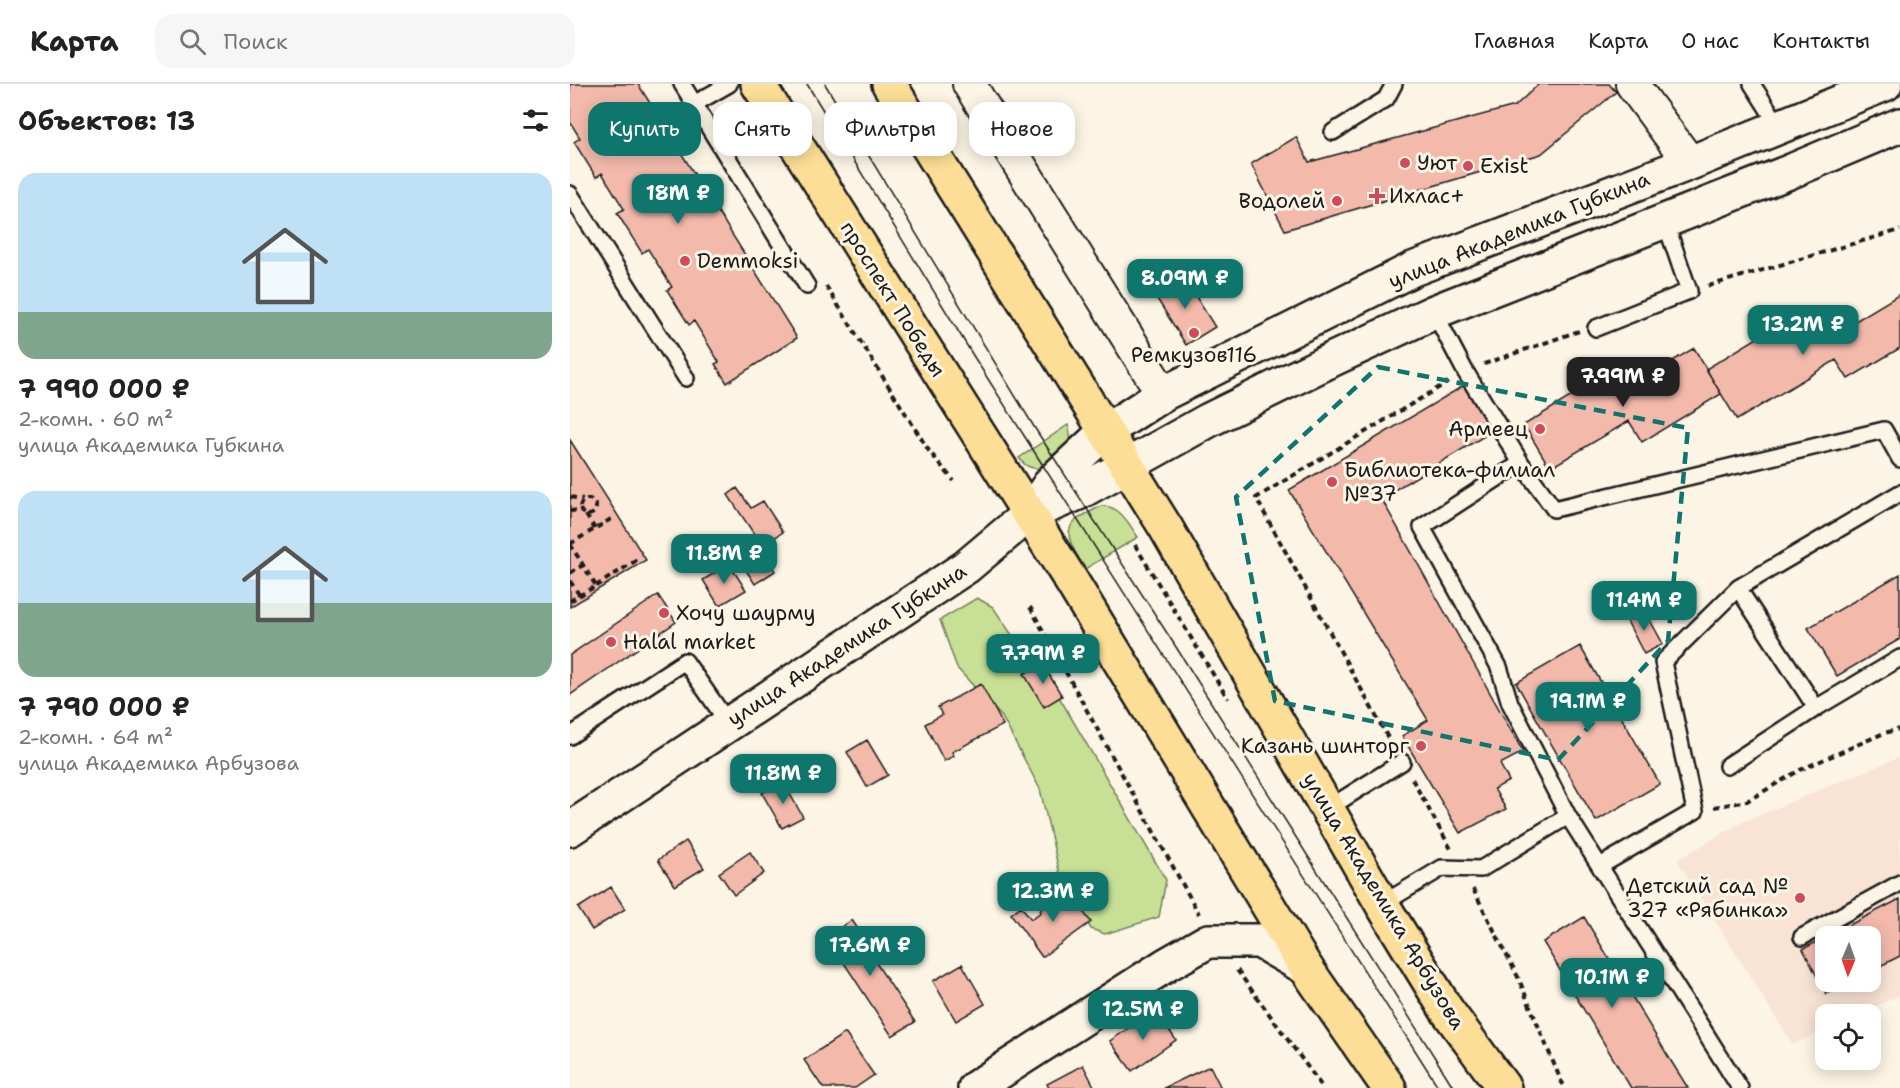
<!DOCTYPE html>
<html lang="ru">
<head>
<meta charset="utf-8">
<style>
  body { margin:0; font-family:"Shantell Sans",sans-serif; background:#f6f6f6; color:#222; height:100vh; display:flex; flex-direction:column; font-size:22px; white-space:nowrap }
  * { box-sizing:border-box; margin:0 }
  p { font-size:20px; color:#767676 }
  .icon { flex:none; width:33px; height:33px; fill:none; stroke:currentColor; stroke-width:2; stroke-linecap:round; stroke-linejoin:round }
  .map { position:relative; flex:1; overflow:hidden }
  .sheet { display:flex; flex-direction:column; background:#fff; width:570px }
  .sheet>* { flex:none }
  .top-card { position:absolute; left:18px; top:18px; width:570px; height:54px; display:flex; gap:12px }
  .needle { width:39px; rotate:182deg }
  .controls { position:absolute; left:1245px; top:842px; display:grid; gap:12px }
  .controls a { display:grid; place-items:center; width:66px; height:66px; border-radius:12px; background:#fff; box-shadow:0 3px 15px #0003; font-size:30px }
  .price { position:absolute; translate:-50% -51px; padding:0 14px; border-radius:12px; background:#0f766e; color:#fff; font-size:20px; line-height:39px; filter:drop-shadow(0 2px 3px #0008) }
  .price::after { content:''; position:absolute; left:50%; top:36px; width:18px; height:14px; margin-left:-9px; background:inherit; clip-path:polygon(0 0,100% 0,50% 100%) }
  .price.on { background:#222; color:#fff }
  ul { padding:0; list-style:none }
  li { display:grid; align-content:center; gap:12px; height:318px; padding:0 18px }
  li span { display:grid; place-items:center; height:186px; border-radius:18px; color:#555 }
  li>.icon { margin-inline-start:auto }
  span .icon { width:108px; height:108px; fill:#fffc; stroke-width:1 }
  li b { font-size:26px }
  h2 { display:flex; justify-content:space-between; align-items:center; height:72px; padding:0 18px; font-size:26px }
  .pill { padding:0 21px; border-radius:18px; background:#fff; box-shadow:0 3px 15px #0003; font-size:21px; line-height:54px }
  .pill.on { background:#0f766e; color:#fff }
  header { display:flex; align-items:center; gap:36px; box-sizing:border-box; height:84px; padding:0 30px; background:#fff; border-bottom:2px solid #e0e0e0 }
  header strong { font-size:28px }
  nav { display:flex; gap:33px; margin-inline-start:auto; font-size:21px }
  .search { width:420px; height:54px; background:#f6f6f6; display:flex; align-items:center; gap:15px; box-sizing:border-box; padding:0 21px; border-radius:18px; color:#767676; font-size:22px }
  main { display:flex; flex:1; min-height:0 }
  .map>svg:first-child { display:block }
  .built { fill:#f9e3d4; fill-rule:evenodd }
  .green { fill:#c7e096; stroke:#727e59; stroke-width:1.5 }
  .building { fill:#f3baac; stroke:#1c1c1c; stroke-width:1.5 }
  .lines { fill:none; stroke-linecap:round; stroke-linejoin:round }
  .service-casing { stroke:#1c1c1c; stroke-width:20 }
  .minor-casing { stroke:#1c1c1c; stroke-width:36 }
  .tertiary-casing { stroke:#1c1c1c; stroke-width:38 }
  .primary-casing { stroke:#1c1c1c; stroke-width:38 }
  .path { stroke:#1c1c1c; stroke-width:4; stroke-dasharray:6 4.5; stroke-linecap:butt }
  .service { stroke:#fcf5e5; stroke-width:15 }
  .minor { stroke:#fcf5e5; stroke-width:32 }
  .tertiary { stroke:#fcf5e5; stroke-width:33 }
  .primary { stroke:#fcde96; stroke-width:33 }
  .tram { stroke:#1c1c1c; stroke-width:1.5 }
  .marked { fill:none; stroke:#0f766e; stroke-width:4.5; stroke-dasharray:12 8; stroke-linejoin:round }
  .poi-dot { fill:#d1495b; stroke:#fcf5e5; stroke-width:2 }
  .labels { text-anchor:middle; stroke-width:6; stroke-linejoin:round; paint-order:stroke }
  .poi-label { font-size:21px; fill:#1c1c1c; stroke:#fcf5e5; text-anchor:start }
  .street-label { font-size:21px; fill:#1c1c1c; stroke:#fcf5e5 }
</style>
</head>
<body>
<header>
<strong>Карта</strong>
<div class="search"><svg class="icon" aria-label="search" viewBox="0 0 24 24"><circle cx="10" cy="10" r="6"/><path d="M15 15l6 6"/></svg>Поиск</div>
<nav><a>Главная</a><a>Карта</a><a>О нас</a><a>Контакты</a></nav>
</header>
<main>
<section class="sheet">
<h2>Объектов: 13<svg class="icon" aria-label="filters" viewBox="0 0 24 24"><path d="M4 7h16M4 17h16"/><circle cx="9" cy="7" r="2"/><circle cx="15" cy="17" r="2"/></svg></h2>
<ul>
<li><span style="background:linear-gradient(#bfe0f5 75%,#7fa58c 0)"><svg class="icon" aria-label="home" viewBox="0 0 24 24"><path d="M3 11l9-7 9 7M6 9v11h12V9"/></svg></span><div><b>7 990 000 ₽</b><p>2-комн. · 60 m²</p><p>улица Академика Губкина</p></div></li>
<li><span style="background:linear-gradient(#bfe0f5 60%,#7fa58c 0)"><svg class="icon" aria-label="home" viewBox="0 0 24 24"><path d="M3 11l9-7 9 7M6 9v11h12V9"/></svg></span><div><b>7 790 000 ₽</b><p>2-комн. · 64 m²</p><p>улица Академика Арбузова</p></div></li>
</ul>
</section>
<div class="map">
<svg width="1330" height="1004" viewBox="0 0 1330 1004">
  <rect width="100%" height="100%" fill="#fcf5e5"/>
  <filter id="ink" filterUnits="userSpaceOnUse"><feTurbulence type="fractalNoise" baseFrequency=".0167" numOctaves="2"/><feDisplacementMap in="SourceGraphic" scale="12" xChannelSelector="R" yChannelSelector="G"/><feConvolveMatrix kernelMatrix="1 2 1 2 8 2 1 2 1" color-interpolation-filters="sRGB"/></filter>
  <g filter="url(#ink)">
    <path class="built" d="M 1330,673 L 1330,911 L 1289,930 L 1256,930 L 1255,946 L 1223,961 L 1107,776 L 1170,739 ZM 1256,852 L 1300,852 L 1300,897 L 1256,897 Z"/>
    <path class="green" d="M 498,341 C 499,345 501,351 500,355 C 499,372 476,389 460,383 C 455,382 452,378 449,374 Z
      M 531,422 C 550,421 558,439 568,453 L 515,485 C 508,472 490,450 505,437 C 512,431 523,427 531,422 Z
      M 407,514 L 423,523 L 446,557 L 447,575 L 473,619 L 488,611 L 596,796 L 589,833 L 535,850 L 521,845 L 491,795 L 470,705 L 432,633 L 387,584 L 370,536 Z"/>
    <path class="building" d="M 0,0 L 68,0 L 227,254 L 157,299 L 145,280 L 149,278 L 124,237 L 119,241 L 97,206 L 102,203 L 78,165 L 72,169 L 47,129 L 54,125 L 32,89 L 26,93 L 4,58 L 10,54 L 0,38 Z
      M 969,0 L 1039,0 L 1046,8 L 971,70 L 715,146 L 681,80 L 726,53 L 739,78 L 908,32 L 945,22 Z
      M 613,192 L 645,243 L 616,261 L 584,210 Z
      M 1330,210 L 1330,264 L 1278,295 L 1266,276 L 1167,336 L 1136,285 L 1235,225 L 1254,256 Z
      M 1124,264 L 1151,310 L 1072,358 L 1059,337 L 980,384 L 954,341 L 1038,290 L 1050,309 Z
      M 898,299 L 926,345 L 811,414 L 953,668 L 930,680 L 939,697 L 924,705 L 936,725 L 890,749 L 832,652 L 858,636 L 719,406 Z
      M 0,356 L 76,476 L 0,523 Z
      M 167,404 L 181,424 L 193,417 L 213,448 L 192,462 L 158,411 Z
      M 188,461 L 205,487 L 185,500 L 168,474 Z
      M 159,480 L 176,506 L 149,522 L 133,496 Z
      M 1330,490 L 1330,555 L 1267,592 L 1238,544 Z
      M 88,511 L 106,538 L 0,611 L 0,571 Z
      M 1074,525 L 1093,560 L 1074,570 L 1056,535 Z
      M 1010,562 L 1090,700 L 1026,737 L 946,599 Z
      M 472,579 L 492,612 L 474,623 L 454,590 Z
      M 411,600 L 433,641 L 382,668 L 384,672 L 374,677 L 355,640 L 372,631 L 368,623 Z
      M 297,656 L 318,691 L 297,703 L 277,668 Z
      M 213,698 L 233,733 L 212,744 L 192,709 Z
      M 116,757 L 134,784 L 105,802 L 88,776 Z
      M 180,768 L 194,789 L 164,811 L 149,789 Z
      M 41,803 L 55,825 L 22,846 L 8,824 Z
      M 497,806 L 521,838 L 472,873 L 441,830 L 451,822 L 461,835 L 471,828 L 470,826 Z
      M 1330,815 L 1330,872 L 1300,887 L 1300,852 L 1258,852 Z
      M 1014,833 L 1101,977 L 1118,1004 L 1061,1004 L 973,858 Z
      M 282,836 L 309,878 L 306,879 L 345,938 L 322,952 L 257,853 Z
      M 1256,853 L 1256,897 L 1281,897 L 1256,910 L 1233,865 Z
      M 392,880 L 415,920 L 386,937 L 363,897 Z
      M 585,926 L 606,956 L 562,987 L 540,957 Z
      M 275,949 L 304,991 L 285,1004 L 253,1004 L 234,976 Z
      M 513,981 L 525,1004 L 479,1004 L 477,1000 Z
      M 640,982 L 651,1004 L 594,1004 Z"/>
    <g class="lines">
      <g class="service-casing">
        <path id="service" d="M 112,0 L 237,202
          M 1182,0 L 1210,44
          M 124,20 L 159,0
          M 763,48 L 816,15 L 824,0
          M 0,110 L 116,294
          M 864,228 L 895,287 L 951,379
          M 1026,244 L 1119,207 L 1095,137
          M 1246,624 L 1168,504 L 1330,409
          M 0,652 L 115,577 L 158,639
          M 1157,682 L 1246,624 L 1330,574
          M 757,725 L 832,678
          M 1030,782 L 1125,727 L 1093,578 L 1168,504
          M 812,820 L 872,784 L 911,785 L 998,732
          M 1232,853 L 1330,799
          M 1170,1004 L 998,732 L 940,619 L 929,583 L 852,443 L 951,379 L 984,425 L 1314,346 L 1330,375"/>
      </g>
      <g class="minor-casing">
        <path id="minor" d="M 399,0 L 593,310
          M 1062,0 L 1120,79"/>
      </g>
      <g class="tertiary-casing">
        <path id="tertiary" d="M 459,430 L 508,409 L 639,336 L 763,275 L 864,228 L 1219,88 L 1330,41
          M 0,745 L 396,483 L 459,430 L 482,397 L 536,347 L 593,310 L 843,185 L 1120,79 L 1315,0
          M 405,1004 L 596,881 L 638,857 L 689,857 L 736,884"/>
      </g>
      <g class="primary-casing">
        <path id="primary" d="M 188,0 L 502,498 L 736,884 L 819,1004
          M 319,0 L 596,444 L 812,820 L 876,925 L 934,1004"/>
      </g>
      <path class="path" d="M 256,202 L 359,367 L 384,397
        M 1138,202 L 1330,146
        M 914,280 L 1009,247
        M 0,413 L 13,415
        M10 423a8 8 0 1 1 16 0a8 8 0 1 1-16 0Z
        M 0,427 L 11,426
        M 16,431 L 25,445
        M 0,460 L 26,502 L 0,517
        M 0,460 L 41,435
        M 565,461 L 658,615
        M 0,489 L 13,481
        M 0,497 L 10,512
        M 26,502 L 67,476
        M 460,523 L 629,830
        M 823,663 L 686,414 L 878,298
        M 842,695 L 881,765
        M 1144,723 L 1177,717 L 1230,686 L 1314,649 L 1330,645
        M 903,805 L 948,893 L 991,997 L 996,1004
        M 667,886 L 753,1004"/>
      <use href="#service" class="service"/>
      <use href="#minor" class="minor"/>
      <use href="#tertiary" class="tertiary"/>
      <use href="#primary" class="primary"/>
      <path class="tram" d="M 237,0 L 404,273 L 869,1004
        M 255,0 L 466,346 L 606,563 L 884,1004"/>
    </g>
  </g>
  <path class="marked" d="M 808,283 L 1118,344 L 1098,557 L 988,676 L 705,617 L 666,413 Z"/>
  <g class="poi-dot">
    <circle cx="835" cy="79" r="6"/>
    <circle cx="898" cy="82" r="6"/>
    <path d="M804 103h6v6h6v6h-6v6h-6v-6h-6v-6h6z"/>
    <circle cx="767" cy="117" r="6"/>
    <circle cx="115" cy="177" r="6"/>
    <circle cx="624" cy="249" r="6"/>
    <circle cx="970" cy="345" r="6"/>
    <circle cx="762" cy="398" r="6"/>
    <circle cx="94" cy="529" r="6"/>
    <circle cx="41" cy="558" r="6"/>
    <circle cx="851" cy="662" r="6"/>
    <circle cx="1230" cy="814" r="6"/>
  </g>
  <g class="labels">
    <g class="poi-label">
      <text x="847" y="86">Уют</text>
      <text x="910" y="89">Exist</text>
      <text x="819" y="119">Ихлас+</text>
      <text x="755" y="124" text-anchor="end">Водолей</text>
      <text x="127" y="184">Demmoksi</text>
      <text x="624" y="278" text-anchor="middle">Ремкузов116</text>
      <text x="958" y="352" text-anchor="end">Армеец</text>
      <text x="774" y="393">Библиотека-филиал<tspan x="774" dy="24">№37</tspan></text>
      <text x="106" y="536">Хочу шаурму</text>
      <text x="53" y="565">Halal market</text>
      <text x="839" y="669" text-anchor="end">Казань шинторг</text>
      <text x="1218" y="809" text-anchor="end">Детский сад №<tspan x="1218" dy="24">327 «Рябинка»</tspan></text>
    </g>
    <g class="street-label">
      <text transform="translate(949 146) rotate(-22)" y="7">улица Академика Губкина</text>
      <text transform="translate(323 215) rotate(58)" y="7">проспект Победы</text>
      <text transform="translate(277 561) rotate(-33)" y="7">улица Академика Губкина</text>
      <text transform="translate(814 817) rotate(59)" y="7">улица Академика Арбузова</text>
    </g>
  </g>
</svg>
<div class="controls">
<a><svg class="needle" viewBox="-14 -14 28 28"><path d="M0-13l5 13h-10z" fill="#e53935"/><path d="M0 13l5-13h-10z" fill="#767676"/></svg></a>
<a><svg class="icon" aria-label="locate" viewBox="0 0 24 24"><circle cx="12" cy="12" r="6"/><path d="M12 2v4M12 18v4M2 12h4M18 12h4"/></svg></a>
</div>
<b class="price" style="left:108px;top:141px">18M ₽</b>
<b class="price" style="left:615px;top:226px">8.09M ₽</b>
<b class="price" style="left:1233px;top:272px">13.2M ₽</b>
<b class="price on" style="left:1053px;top:324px">7.99M ₽</b>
<b class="price" style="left:154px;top:501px">11.8M ₽</b>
<b class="price" style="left:1074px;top:548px">11.4M ₽</b>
<b class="price" style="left:473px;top:601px">7.79M ₽</b>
<b class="price" style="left:1018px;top:649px">19.1M ₽</b>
<b class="price" style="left:213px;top:721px">11.8M ₽</b>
<b class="price" style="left:483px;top:839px">12.3M ₽</b>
<b class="price" style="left:300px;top:893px">17.6M ₽</b>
<b class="price" style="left:1042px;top:925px">10.1M ₽</b>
<b class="price" style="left:573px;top:957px">12.5M ₽</b>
<div class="top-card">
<a class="pill on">Купить</a>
<a class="pill">Снять</a>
<a class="pill">Фильтры</a>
<a class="pill">Новое</a>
</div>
</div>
</main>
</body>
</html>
